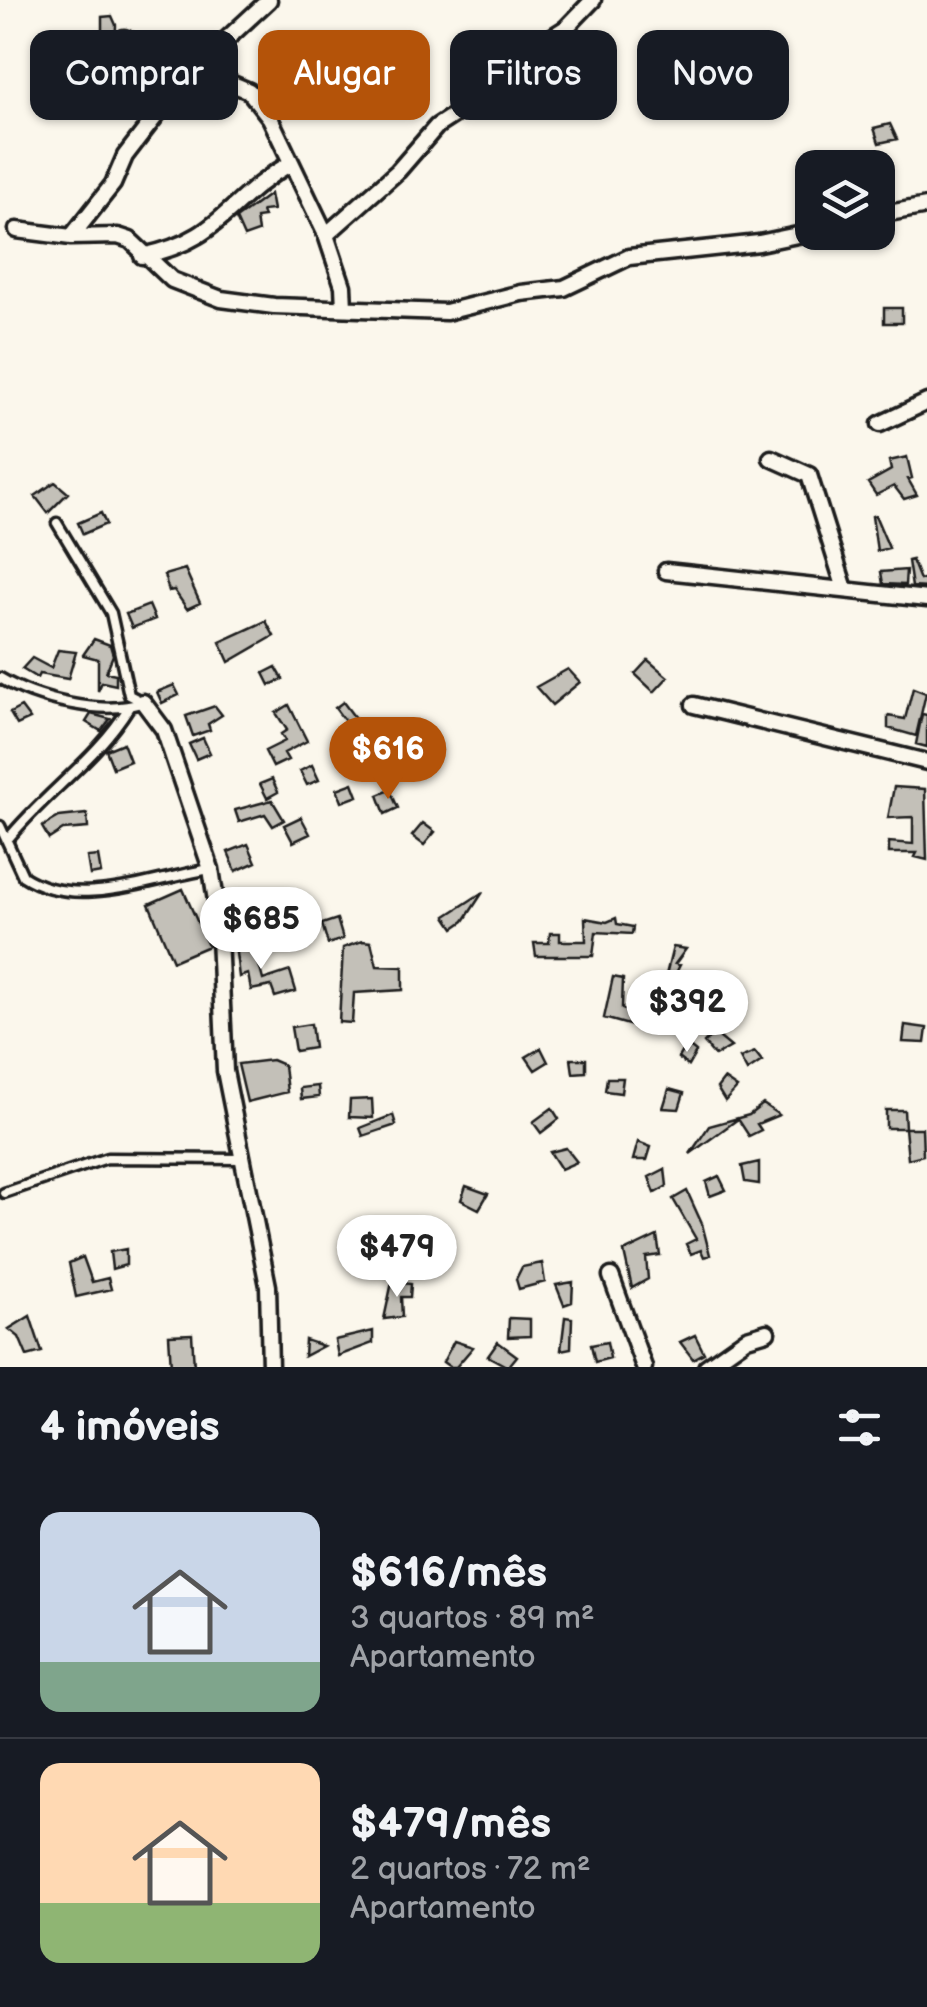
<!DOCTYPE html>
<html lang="pt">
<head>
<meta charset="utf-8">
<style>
  body { margin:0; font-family:"Balsamiq Sans",sans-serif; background:#20242c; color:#f1f3f6; height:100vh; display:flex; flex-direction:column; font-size:38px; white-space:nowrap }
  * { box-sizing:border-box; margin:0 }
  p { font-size:32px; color:#9ea1a6 }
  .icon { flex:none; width:55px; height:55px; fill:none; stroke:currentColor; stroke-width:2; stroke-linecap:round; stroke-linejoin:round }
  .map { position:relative; height:1367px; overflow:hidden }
  .panel { display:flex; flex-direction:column; background:#171b24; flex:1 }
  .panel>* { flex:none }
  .guide { position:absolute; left:30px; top:30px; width:868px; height:90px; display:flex; gap:20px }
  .controls { position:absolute; left:795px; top:150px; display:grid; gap:20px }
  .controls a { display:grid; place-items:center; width:100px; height:100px; border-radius:20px; background:#171b24; box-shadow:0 2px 8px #0004; font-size:50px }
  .price { position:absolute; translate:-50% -85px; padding:0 22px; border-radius:35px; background:#fff; color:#222; font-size:32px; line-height:65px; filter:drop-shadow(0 2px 5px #0008) }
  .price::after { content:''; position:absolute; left:50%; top:60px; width:30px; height:22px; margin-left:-15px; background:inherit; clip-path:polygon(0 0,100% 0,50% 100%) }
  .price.current { background:#b45309; color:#fff }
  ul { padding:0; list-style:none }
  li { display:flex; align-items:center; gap:30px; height:250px; padding:0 40px }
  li+li { border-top:2px solid #363941 }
  li span { display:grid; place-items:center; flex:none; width:280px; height:200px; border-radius:20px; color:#555 }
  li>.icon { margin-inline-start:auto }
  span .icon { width:120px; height:120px; fill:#fffc; stroke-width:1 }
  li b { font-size:42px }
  h2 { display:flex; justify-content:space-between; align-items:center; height:120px; padding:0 40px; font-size:42px }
  .tag { padding:0 35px; border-radius:20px; background:#171b24; box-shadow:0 2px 8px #0004; font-size:35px; line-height:90px }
  .tag.current { background:#b45309; color:#fff }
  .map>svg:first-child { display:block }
  .building { fill:#c3c0b8; stroke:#1c1c1c; stroke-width:2.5 }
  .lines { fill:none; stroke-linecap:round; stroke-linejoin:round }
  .lane-casing { stroke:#1c1c1c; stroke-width:15 }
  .street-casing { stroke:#1c1c1c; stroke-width:21 }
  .lane { stroke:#fbf7ec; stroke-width:8 }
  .street { stroke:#fbf7ec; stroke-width:14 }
</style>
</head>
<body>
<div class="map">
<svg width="927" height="1367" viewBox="0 0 927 1367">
  <rect width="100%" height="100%" fill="#fbf7ec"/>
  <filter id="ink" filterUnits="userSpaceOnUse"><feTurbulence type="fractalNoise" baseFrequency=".01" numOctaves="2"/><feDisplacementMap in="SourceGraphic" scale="20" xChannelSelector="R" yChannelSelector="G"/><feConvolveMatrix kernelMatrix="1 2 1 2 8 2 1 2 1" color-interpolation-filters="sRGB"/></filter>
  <g filter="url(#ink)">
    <path class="building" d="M 112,16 L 116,25 L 114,71 L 97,70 L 97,57 L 102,57 L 102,17 Z
      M 106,79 L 148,84 L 135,93 L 104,86 Z
      M 376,85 L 396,92 L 390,109 L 370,103 Z
      M 890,124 L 897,139 L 879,143 L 874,128 Z
      M 270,194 L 273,210 L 262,211 L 264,217 L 256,218 L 258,232 L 244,237 L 236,219 Z
      M 884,308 L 902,308 L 902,323 L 884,323 Z
      M 907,457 L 912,478 L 908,479 L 917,495 L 904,499 L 894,486 L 876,495 L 868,483 L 891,470 L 889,461 Z
      M 55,482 L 68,493 L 48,513 L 35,496 Z
      M 101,513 L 106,524 L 83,534 L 78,523 Z
      M 875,515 L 889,548 L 877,551 L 872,516 Z
      M 912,560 L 920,580 L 927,578 L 927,588 L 912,587 L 908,561 Z
      M 185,569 L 200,603 L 187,609 L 174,590 L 169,591 L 164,575 Z
      M 906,570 L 905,585 L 883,584 L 881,572 Z
      M 149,605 L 155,619 L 132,628 L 126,614 Z
      M 266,621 L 274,636 L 229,662 L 220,642 Z
      M 94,639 L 110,645 L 113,655 L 106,672 L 116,674 L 116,685 L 102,682 L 98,691 L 98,659 L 83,655 Z
      M 58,650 L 76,652 L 68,679 L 39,674 L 37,678 L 22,669 L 32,658 L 51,668 Z
      M 648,660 L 668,677 L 654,692 L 635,674 Z
      M 276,667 L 283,679 L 270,685 L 264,673 Z
      M 568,669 L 580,682 L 552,705 L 536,687 Z
      M 174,685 L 179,695 L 162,703 L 157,692 Z
      M 913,688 L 926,693 L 916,736 L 888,728 L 888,716 L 905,719 Z
      M 343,702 L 355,718 L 347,724 L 335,708 Z
      M 289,705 L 307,741 L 284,753 L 288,760 L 273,767 L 265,751 L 285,741 L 281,734 L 287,730 L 276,713 Z
      M 215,706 L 222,715 L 208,724 L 210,730 L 193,736 L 186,716 Z
      M 21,707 L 30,719 L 17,725 L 10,713 Z
      M 91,714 L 110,719 L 101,731 L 86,722 Z
      M 922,714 L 927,715 L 927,747 L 916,744 Z
      M 203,738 L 210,753 L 196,759 L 189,744 Z
      M 123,743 L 130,761 L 113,768 L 106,750 Z
      M 312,765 L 319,780 L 307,785 L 300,771 Z
      M 272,779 L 278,792 L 267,798 L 260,784 Z
      M 353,783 L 358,796 L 342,802 L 337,789 Z
      M 894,787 L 925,789 L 927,860 L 915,857 L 917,853 L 889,853 L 889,842 L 913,844 L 913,817 L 888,818 Z
      M 390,790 L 398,808 L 385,814 L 378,795 Z
      M 272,800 L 284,820 L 273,826 L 265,814 L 239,822 L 235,810 Z
      M 87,814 L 88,828 L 63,830 L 49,839 L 42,827 L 59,817 Z
      M 301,817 L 310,834 L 293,842 L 284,825 Z
      M 423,823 L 435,832 L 424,845 L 412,836 Z
      M 248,844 L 256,862 L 236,871 L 228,852 Z
      M 98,856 L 101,873 L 90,875 L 87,857 Z
      M 183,889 L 208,946 L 173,961 L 149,904 Z
      M 483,892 L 464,921 L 454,928 L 446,916 Z
      M 305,904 L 308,922 L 293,924 L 290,906 Z
      M 585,918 L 607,922 L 616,918 L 617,924 L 633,927 L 632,934 L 596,932 L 593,956 L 536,956 L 534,943 L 549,943 L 550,933 L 560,933 L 560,941 L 586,941 Z
      M 337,919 L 343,939 L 328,944 L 322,924 Z
      M 362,941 L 371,942 L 377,966 L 403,967 L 403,990 L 354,993 L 352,1023 L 339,1022 L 343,948 Z
      M 253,942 L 263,980 L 290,971 L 296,991 L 275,997 L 271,986 L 251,990 L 248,974 L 239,977 L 235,945 Z
      M 673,947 L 686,949 L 675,964 L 680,965 L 673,979 L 665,979 Z
      M 613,977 L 623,979 L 622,1009 L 635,1014 L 632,1026 L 604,1018 Z
      M 709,978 L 724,985 L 713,1003 L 701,994 Z
      M 311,1024 L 314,1048 L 295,1051 L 291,1027 Z
      M 905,1025 L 927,1028 L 925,1043 L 903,1042 Z
      M 714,1033 L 731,1047 L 715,1056 L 704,1043 Z
      M 686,1044 L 696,1052 L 688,1066 L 678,1058 Z
      M 541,1048 L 548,1062 L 535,1070 L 526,1057 Z
      M 755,1052 L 762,1061 L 747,1071 L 740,1058 Z
      M 571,1059 L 586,1059 L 586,1072 L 573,1073 Z
      M 272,1060 L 284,1065 L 287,1092 L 247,1102 L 238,1064 Z
      M 607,1078 L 623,1078 L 621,1093 L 605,1091 Z
      M 724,1079 L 737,1088 L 725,1101 L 717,1088 Z
      M 318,1086 L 319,1097 L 301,1099 L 300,1088 Z
      M 669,1089 L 684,1093 L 679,1109 L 663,1108 Z
      M 372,1099 L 373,1118 L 349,1117 L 350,1100 Z
      M 763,1104 L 779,1115 L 757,1124 L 761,1130 L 749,1136 L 738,1119 L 690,1154 L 709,1126 L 749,1115 Z
      M 552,1108 L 559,1119 L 541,1133 L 533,1122 Z
      M 886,1110 L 904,1110 L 905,1128 L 886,1128 Z
      M 393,1115 L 396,1125 L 363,1136 L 360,1128 Z
      M 905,1128 L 922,1128 L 923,1155 L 908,1159 Z
      M 638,1142 L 651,1147 L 647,1160 L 633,1160 Z
      M 566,1148 L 577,1162 L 561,1169 L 550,1152 Z
      M 759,1162 L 759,1184 L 745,1182 L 742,1166 Z
      M 665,1169 L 667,1186 L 655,1193 L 649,1177 Z
      M 719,1176 L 726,1190 L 710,1196 L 706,1182 Z
      M 466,1186 L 488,1194 L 479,1209 L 461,1200 Z
      M 687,1191 L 702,1224 L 710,1255 L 704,1257 L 701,1250 L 691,1254 L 686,1244 L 696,1239 L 673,1199 Z
      M 657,1236 L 660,1255 L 646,1257 L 648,1279 L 632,1288 L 624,1252 Z
      M 402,1243 L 428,1262 L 426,1266 L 397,1253 Z
      M 126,1249 L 126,1265 L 112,1269 L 110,1252 Z
      M 83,1257 L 92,1282 L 108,1278 L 111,1289 L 76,1297 L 69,1263 Z
      M 542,1263 L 545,1282 L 519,1289 L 516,1279 L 522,1267 Z
      M 392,1282 L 411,1284 L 410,1297 L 401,1297 L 402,1317 L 384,1319 Z
      M 573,1282 L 572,1302 L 564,1305 L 556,1285 Z
      M 30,1316 L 42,1352 L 27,1356 L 19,1337 L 9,1329 Z
      M 565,1317 L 572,1318 L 571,1348 L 561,1350 Z
      M 509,1318 L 530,1319 L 530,1336 L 508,1337 Z
      M 373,1331 L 373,1343 L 338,1356 L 335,1340 Z
      M 192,1334 L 194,1367 L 171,1367 L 169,1335 Z
      M 695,1335 L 704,1353 L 693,1359 L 680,1342 Z
      M 305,1340 L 323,1346 L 304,1356 Z
      M 454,1341 L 473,1347 L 456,1367 L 450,1367 L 443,1362 Z
      M 498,1342 L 517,1356 L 508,1367 L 488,1356 Z
      M 607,1342 L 610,1358 L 595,1362 L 591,1345 Z"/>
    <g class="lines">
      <g class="lane-casing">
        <path id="lane" d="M 57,523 L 111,613 L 129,695 L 143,702
          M 0,678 C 35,699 104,717 143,702
          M 0,826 L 23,876 C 76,911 154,878 211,869
          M 8,839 C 46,792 97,759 129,707
          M 4,1193 L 107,1158 L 242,1159"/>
      </g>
      <g class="street-casing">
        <path id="street" d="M 124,38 L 249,91 L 270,118 L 326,235
          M 206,74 L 217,48 L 269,0
          M 878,215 L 927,206
          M 17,230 L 71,237 L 118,236 L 130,240 L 172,280 L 221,299 L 274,306 L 446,312 L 521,293 L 564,288 L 629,257 L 759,243 L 812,232
          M 71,237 L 113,184 L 125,156 L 172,95 L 186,67
          M 142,256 C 222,240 226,200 291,163
          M 344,308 L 343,286 L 326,235 L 398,171 L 437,126 L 477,100 L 533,49 L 566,28 L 593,0
          M 880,424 L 927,402
          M 771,458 L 809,475 L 845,589
          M 666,571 L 927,599
          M 143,702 L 164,730 L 211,869 L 218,914 L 225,1071 L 268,1286 L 270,1367
          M 694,705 L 927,762
          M 611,1276 L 644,1367
          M 706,1367 L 747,1338 L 767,1332"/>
      </g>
      <use href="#lane" class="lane"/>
      <use href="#street" class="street"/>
    </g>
  </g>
</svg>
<div class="controls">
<a><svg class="icon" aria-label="layers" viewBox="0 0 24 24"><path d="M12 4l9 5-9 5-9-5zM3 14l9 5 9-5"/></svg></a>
</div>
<b class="price current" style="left:388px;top:802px">$616</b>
<b class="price" style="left:261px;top:972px">$685</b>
<b class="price" style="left:687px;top:1055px">$392</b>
<b class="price" style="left:397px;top:1300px">$479</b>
<div class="guide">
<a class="tag">Comprar</a>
<a class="tag current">Alugar</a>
<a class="tag">Filtros</a>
<a class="tag">Novo</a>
</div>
</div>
<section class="panel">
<h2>4 imóveis<svg class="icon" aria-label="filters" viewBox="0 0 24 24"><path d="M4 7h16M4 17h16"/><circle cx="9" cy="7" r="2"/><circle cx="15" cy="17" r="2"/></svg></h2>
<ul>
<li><span style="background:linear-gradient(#c9d6e8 75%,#7fa58c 0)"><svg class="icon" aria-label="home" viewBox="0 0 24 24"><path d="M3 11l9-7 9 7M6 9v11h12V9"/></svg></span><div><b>$616/mês</b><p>3 quartos · 89 m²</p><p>Apartamento</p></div></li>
<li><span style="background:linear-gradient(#ffd9b3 70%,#8fb573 0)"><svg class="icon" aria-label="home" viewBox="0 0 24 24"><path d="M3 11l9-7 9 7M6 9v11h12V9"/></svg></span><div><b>$479/mês</b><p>2 quartos · 72 m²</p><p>Apartamento</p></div></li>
</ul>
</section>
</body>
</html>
